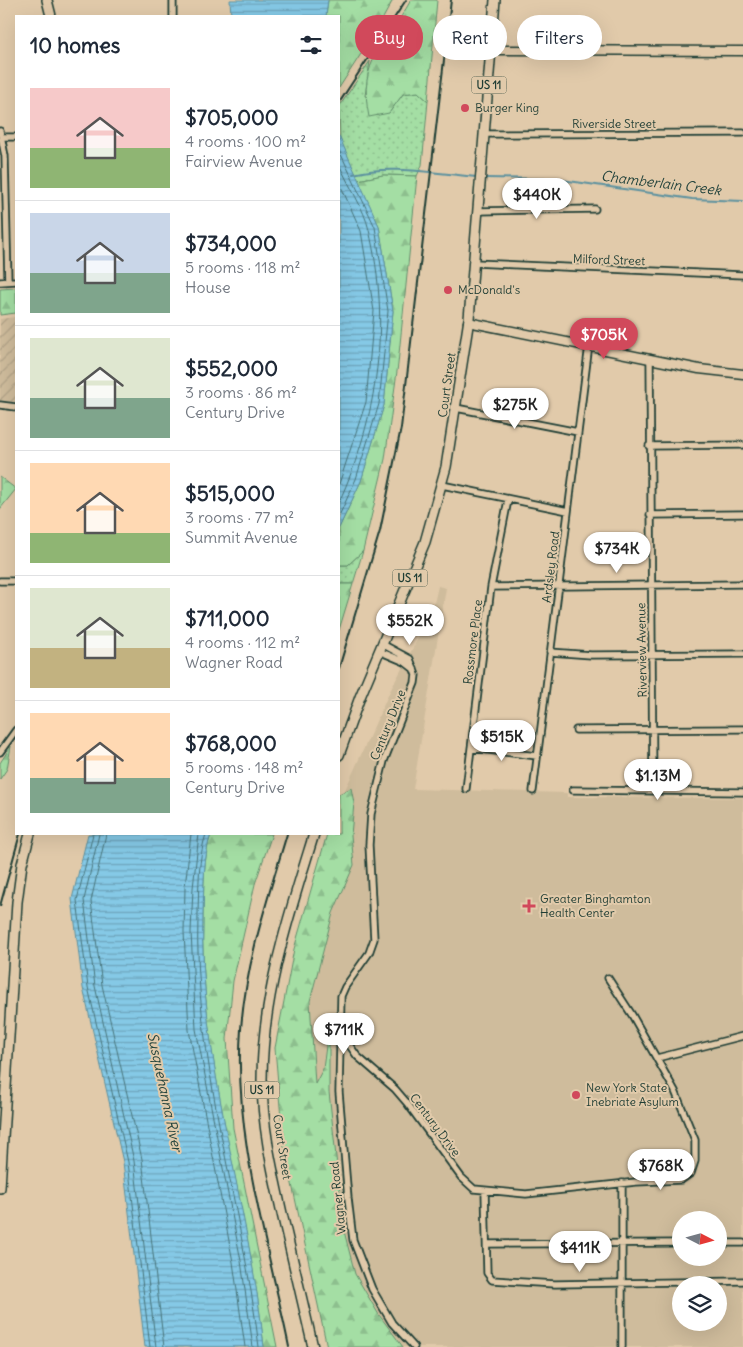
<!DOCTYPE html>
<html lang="en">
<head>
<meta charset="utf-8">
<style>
  body { margin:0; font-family:Delius,sans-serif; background:#f6f6f7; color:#1f2937; height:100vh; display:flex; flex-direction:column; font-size:19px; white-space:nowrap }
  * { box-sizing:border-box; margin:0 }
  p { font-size:16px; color:#747a83 }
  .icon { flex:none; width:28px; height:28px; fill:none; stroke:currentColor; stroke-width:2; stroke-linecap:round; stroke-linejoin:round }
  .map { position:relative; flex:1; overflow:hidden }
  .side { position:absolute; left:15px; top:15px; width:325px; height:820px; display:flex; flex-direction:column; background:#fff; border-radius:0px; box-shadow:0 5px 20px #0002 }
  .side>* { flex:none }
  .banner { position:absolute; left:355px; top:15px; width:312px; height:45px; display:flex; gap:10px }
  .needle { width:32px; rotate:96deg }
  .buttons { position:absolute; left:672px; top:1211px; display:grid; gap:10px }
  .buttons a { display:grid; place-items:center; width:55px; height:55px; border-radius:50%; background:#fff; box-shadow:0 5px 20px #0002; font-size:25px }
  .price { position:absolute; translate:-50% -42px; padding:0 11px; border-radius:18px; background:#fff; color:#222; font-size:16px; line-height:32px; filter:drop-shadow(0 1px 2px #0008) }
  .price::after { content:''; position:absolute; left:50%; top:30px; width:15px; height:11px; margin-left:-8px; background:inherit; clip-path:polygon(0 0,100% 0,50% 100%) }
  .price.active { background:#d1495b; color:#fff }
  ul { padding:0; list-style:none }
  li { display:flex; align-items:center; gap:15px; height:125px; padding:0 15px }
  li+li { border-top:1px solid #e0e1e3 }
  li span { display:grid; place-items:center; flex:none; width:140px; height:100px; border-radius:0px; color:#555 }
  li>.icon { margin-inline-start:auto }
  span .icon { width:60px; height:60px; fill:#fffc; stroke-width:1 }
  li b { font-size:21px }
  h2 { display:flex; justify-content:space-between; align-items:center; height:60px; padding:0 15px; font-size:21px }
  .tag { padding:0 18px; border-radius:22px; background:#fff; box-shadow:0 5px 20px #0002; font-size:18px; line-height:45px }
  .tag.active { background:#d1495b; color:#fff }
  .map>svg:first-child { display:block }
  .built { fill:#cfbc9c; fill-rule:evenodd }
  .industrial { fill:url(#industrial-furrows) }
  .grass { fill:url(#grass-dots); stroke:#628e6c }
  .forest { fill:url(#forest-firs); stroke:#628e6c }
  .water { fill:url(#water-rules); stroke:#5c919f }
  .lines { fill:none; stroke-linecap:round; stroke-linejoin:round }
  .shore { stroke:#48757b; stroke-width:1 }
  .stream { stroke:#5c919f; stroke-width:2 }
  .street-casing { stroke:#1f3d34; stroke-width:9 }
  .secondary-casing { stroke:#1f3d34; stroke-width:11 }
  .primary-casing { stroke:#1f3d34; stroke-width:12 }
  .street { stroke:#e1caaa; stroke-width:5.5 }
  .secondary { stroke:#e1caaa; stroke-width:8 }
  .primary { stroke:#e1caaa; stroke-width:9 }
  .rail { stroke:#1f3d34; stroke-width:2 }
  .poi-dot { fill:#d1495b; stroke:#e1caaa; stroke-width:2 }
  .labels { text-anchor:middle; stroke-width:4; stroke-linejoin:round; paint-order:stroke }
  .shield { fill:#e1caaa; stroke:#596757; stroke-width:1 }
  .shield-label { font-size:11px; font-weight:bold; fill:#1f3d34 }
  .poi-label { font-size:12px; fill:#1f3d34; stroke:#e1caaa; text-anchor:start }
  .street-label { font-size:12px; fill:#1f3d34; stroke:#e1caaa }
  .water-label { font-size:14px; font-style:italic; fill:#24443d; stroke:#e1caaa }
</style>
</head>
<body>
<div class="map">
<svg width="743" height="1347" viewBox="0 0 743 1347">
  <defs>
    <pattern id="industrial-furrows" width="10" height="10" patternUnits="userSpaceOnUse" patternTransform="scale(1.25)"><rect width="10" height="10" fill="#cfbc9c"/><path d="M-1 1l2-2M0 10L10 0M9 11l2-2" fill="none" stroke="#b1a287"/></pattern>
    <pattern id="grass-dots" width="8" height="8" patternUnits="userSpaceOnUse" patternTransform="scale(1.25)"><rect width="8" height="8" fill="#a4dea4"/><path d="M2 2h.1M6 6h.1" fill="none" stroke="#8dbf8e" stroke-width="1.8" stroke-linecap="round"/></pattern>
    <pattern id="forest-firs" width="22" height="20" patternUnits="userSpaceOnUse" patternTransform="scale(1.25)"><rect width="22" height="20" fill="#a4dea4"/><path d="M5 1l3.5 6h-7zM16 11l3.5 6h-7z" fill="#8dbf8e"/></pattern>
    <pattern id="water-rules" width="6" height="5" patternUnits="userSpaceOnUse" patternTransform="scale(1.25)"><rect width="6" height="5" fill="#85c9e6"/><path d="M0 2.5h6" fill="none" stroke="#6ca4bb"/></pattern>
  </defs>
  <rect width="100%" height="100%" fill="#e1caaa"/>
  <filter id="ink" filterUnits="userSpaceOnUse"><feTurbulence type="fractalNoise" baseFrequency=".02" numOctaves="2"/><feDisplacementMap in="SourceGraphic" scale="10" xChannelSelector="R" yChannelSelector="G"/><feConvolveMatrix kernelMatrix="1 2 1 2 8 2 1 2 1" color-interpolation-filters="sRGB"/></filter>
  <g filter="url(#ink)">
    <path class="built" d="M 438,586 L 446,588 L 413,789 L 567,793 L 567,797 L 743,798 L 743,1347 L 348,1347 L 306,1024 L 339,834 L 339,814 L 345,790 L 390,691 L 432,612 ZM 681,1220 L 719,1220 L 719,1258 L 681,1258 ZM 681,1285 L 719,1285 L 719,1322 L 681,1322 Z"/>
    <path class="industrial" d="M 16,317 L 16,402 L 0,401 L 0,319 Z"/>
    <path class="grass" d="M 370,61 L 365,96 L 389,113 L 403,94 L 418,92 L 428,101 L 422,165 L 417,176 L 383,175 L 358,180 L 340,140 L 339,107 Z
      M 363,551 L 353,584 L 339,584 L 339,565 L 348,565 Z"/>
    <path class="forest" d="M 328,0 L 393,0 L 377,29 L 339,88 L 339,16 L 326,16 Z
      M 411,0 L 437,0 L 428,101 L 418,92 L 403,94 L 389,113 L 369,117 C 357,59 386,46 411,0 Z
      M 383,175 L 417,176 L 398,364 L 385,459 L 363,551 L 348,565 L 339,565 L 339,528 L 361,481 L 384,405 L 393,311 L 379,226 L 358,180 Z
      M 16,288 L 16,313 L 0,315 L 0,289 Z
      M 0,477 L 16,489 L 0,509 Z
      M 339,584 L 353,584 L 339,630 Z
      M 11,746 L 7,769 L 0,779 L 0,763 Z
      M 351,788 L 354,803 L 351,835 L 354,865 L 333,913 L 310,1001 L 315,1084 L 323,1069 L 329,1023 L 329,1092 L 344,1231 L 355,1274 L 379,1315 L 403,1347 L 327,1347 L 283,1142 L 275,1048 L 294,949 L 327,834 L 339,834 L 339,794 Z
      M 211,834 L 272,834 L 255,884 L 233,981 L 227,1039 L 233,1128 L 277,1347 L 264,1347 C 248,1201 198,1060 203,913 C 204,887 203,858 211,834 Z"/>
    <path class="water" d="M 230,0 L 328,0 L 326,16 L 231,16 Z
      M 339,136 L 379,226 L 393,311 L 384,405 L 361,481 L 339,528 Z
      M 88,834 L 211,834 C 203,858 204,887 203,913 C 198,1060 249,1201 264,1347 L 145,1347 L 123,1162 L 83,988 L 72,899 Z"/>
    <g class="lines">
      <path class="shore" d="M 339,150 L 375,227 L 388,311 L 379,404 L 356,479 L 339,516
        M 339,164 C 348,185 364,208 369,230 C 391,322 378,417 339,502
        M 339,182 L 361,231 L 374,311 L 366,402 L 339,484
        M 93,834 L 77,900 L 88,987 L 128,1162 L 150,1347
        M 99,834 L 84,900 L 95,986 L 134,1161 L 156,1347
        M 106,834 L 91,901 L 102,985 L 142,1159 L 164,1347
        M 191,834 L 185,887 L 184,932 L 189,1030 L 233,1262 L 245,1347
        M 199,834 L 193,888 L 191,932 L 196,1029 L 241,1261 L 253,1347
        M 206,834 C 198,858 199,887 198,913 C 193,1060 242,1202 259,1347"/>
      <path class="stream" d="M 353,174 C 393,164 437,174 477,177
        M 485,178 L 555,179 L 692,199 L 743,201"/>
      <g class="street-casing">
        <path id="street" d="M 173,0 L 173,16
          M 0,131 L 5,156 L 8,281
          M 485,134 L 743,133
          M 2,137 L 16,137
          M 479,211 L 595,209
          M 474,263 L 743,275
          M 0,282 L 16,281
          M 650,358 L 653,791
          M 0,405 L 16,407
          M 456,408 L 578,432
          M 649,446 L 743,445
          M 442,485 L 568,511
          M 650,515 L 743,514
          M 0,581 L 16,581
          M 491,587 L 743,584
          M 382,644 L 410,659 L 416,675 L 415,683 L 384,761 L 371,814 L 369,845 L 374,939 L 369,953 L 345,987 L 341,996 L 339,1092 L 348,1198 L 353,1240 L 372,1289 L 392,1323 L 414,1347
          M 379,651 L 405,662 L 414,669
          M 550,652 L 591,655 L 743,654
          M 576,730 L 743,729
          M 471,748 L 537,756
          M 0,752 L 16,730
          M 466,789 L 491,587 L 508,500
          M 573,790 L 743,792
          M 533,791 L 589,345
          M 339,1030 L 357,1056 L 395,1089 L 407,1103 L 461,1177 L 474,1189 L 526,1194 L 636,1182 L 681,1180 L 691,1173 L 695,1161 L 695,1140 L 675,1091 L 632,1015 L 608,978
          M 657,1058 L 743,1036
          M 622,1183 L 622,1347
          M 485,1191 L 487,1273 L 492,1280 L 555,1284 L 743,1281
          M 719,1243 L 743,1243
          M 487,1244 L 681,1243"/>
      </g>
      <g class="secondary-casing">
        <path id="secondary" d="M 491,50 L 743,51
          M 468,322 L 699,369 L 743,374"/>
      </g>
      <g class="primary-casing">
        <path id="primary" d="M 47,0 L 51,16
          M 339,755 L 360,697 L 425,542 L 446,467 L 469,319 L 495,0
          M 0,1188 L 17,902 L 22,864 L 30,834
          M 313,1347 C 303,1304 293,1261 283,1218 C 273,1173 262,1127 262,1080 C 262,995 289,915 314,834"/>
      </g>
      <use href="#street" class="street"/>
      <use href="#secondary" class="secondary"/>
      <use href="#primary" class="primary"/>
      <path class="rail" d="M 339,103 L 406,0
        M 339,668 L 380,531 L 401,428 L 451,0
        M 287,834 C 268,898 246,962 241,1029 C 233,1136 268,1243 289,1347
        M 0,906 L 20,834"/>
    </g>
  </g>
  <g class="poi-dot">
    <circle cx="465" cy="108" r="5"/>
    <circle cx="448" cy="290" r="5"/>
    <path d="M526.5 898.5h5v5h5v5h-5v5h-5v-5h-5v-5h5z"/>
    <circle cx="576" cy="1095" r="5"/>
  </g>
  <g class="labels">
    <g class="shield">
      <rect x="471.5" y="76.5" width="35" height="17" rx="4"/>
      <rect x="392.5" y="569.5" width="35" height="17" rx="4"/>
      <rect x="244.5" y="1081.5" width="35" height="17" rx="4"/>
    </g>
    <g class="shield-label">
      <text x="489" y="89">US 11</text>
      <text x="410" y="582">US 11</text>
      <text x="262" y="1094">US 11</text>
    </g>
    <g class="poi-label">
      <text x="475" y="112">Burger King</text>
      <text x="458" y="294">McDonald's</text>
      <text x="540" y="903">Greater Binghamton<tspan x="540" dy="14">Health Center</tspan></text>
      <text x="586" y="1092">New York State<tspan x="586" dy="14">Inebriate Asylum</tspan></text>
    </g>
    <g class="street-label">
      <text x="614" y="128">Riverside Street</text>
      <text transform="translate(609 260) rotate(2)" y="4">Milford Street</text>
      <text transform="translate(447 385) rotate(-82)" y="4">Court Street</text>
      <text transform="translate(551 567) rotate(-83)" y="4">Ardsley Road</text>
      <text transform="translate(473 642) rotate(-83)" y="4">Rossmore Place</text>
      <text transform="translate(642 650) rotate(-91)" y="4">Riverview Avenue</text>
      <text transform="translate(388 725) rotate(-68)" y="4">Century Drive</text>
      <text transform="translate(435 1125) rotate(53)" y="4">Century Drive</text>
      <text transform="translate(282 1147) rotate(81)" y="4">Court Street</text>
      <text transform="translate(338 1198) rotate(-96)" y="4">Wagner Road</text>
    </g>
    <g class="water-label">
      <text transform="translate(661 183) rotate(7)" y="5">Chamberlain Creek</text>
      <text transform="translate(165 1092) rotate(78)" y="5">Susquehanna River</text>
    </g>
  </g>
</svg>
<div class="buttons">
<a><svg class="needle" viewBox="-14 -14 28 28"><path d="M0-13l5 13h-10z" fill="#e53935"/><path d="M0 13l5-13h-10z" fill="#747a83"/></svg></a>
<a><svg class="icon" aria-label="layers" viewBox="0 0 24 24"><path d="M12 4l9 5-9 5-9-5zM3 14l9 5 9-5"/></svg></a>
</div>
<b class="price" style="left:537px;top:220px">$440K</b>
<b class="price active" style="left:604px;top:360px">$705K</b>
<b class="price" style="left:515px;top:430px">$275K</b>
<b class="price" style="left:617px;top:574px">$734K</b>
<b class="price" style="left:410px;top:646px">$552K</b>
<b class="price" style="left:502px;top:762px">$515K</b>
<b class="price" style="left:658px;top:801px">$1.13M</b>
<b class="price" style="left:344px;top:1055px">$711K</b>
<b class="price" style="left:661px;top:1191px">$768K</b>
<b class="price" style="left:580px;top:1273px">$411K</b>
<div class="banner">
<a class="tag active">Buy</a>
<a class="tag">Rent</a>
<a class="tag">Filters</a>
</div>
<section class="side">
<h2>10 homes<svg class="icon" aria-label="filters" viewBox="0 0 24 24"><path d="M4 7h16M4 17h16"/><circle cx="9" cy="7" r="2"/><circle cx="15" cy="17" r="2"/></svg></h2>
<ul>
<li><span style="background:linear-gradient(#f6c9c9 60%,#8fb573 0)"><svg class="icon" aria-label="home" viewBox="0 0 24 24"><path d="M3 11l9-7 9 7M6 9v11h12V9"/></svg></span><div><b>$705,000</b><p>4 rooms · 100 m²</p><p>Fairview Avenue</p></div></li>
<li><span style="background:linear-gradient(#c9d6e8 60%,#7fa58c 0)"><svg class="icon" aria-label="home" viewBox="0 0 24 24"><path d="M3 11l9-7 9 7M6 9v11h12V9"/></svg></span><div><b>$734,000</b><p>5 rooms · 118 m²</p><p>House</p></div></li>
<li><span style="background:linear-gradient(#dfe7d0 60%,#7fa58c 0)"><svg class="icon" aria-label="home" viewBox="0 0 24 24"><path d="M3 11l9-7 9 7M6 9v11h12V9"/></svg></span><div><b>$552,000</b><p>3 rooms · 86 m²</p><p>Century Drive</p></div></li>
<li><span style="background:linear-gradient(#ffd9b3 70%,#8fb573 0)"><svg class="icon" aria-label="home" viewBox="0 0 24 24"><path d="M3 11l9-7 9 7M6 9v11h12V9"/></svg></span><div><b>$515,000</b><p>3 rooms · 77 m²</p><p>Summit Avenue</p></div></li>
<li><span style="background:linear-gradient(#dfe7d0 60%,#c2b280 0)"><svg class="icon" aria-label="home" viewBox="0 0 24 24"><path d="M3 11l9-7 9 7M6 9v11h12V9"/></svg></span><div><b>$711,000</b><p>4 rooms · 112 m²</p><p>Wagner Road</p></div></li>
<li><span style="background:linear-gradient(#ffd9b3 65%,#7fa58c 0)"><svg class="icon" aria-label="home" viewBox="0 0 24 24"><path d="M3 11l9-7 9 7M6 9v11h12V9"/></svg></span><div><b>$768,000</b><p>5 rooms · 148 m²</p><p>Century Drive</p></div></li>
</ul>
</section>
</div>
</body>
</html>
